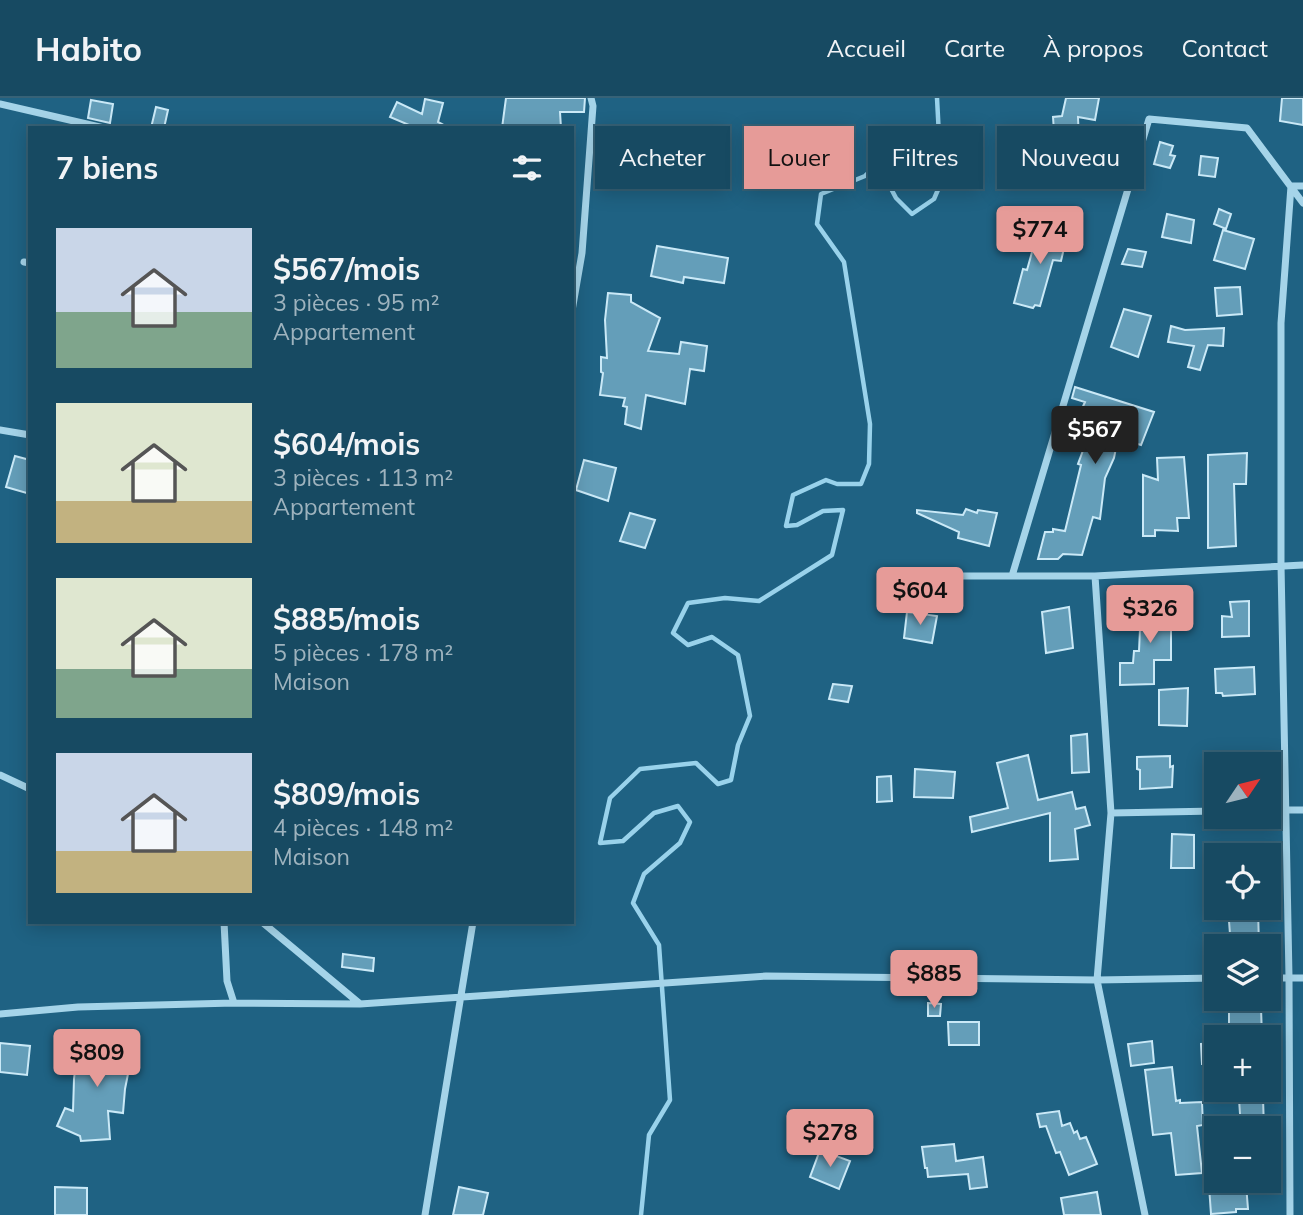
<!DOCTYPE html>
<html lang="fr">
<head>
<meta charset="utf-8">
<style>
  body { margin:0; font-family:Mulish,sans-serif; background:#24546b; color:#f1f3f6; height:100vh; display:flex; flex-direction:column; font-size:26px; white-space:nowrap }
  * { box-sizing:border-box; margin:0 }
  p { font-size:23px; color:#9eb3be }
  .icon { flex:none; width:38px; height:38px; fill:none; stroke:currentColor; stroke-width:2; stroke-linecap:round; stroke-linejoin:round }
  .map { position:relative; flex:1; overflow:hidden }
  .drawer { position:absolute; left:28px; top:28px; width:546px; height:798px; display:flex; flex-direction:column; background:#174a62; border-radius:0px; box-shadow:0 4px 18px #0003,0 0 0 2px #366277 }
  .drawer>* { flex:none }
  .banner { position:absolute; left:595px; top:28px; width:602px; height:63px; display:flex; gap:14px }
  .needle { width:46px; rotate:55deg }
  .tools { position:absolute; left:1204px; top:654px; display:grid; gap:14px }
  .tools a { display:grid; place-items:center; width:77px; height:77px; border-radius:0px; background:#174a62; box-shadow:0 4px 18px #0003,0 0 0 2px #366277; font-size:35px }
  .price { position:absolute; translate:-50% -60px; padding:0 16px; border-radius:7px; background:#e69b98; color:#111; font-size:23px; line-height:46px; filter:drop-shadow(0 2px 4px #0008) }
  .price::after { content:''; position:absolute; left:50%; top:42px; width:21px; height:16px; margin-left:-10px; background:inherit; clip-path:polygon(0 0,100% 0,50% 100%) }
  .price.current { background:#222; color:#fff }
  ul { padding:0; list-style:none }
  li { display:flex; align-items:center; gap:21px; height:175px; padding:0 28px }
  li span { display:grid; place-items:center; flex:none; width:196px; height:140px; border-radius:0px; color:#555 }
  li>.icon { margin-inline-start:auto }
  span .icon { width:84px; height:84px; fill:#fffc; stroke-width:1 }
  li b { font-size:30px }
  h2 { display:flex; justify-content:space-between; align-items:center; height:84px; padding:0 28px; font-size:30px }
  .pill { padding:0 24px; border-radius:0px; background:#174a62; box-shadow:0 4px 18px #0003,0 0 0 2px #366277; font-size:24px; line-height:63px }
  .pill.current { background:#e69b98; color:#111 }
  header { display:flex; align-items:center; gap:42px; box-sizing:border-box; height:98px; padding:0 35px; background:#174a62; border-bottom:2px solid #366277 }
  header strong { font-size:33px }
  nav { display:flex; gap:38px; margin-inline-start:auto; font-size:24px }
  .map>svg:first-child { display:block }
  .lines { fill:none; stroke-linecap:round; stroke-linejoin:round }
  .stream { stroke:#99d2eb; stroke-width:4.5 }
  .building { fill:#649eb9; stroke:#cae9f7; stroke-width:2 }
  .minor { stroke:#a5d4e9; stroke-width:7 }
</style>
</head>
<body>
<header>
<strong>Habito</strong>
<nav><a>Accueil</a><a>Carte</a><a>À propos</a><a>Contact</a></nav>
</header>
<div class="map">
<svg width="1303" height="1117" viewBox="0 0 1303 1117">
  <rect width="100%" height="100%" fill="#1f6283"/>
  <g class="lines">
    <path class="stream" d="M 641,1117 L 649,1037 L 670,1002 L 659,847 L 633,805 L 644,776 L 680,745 L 690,724 L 678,708 L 654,715 L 623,743 L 600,745 L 610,700 L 640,671 L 696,665 L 718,686 L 731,682 L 738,647 L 750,618 L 738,557 L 712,539 L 688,547 L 673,535 L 688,505 L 725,500 L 759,503 L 832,457 L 843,412 L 823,413 L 797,427 L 786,428 L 793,397 L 826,382 L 837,386 L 861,386 L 869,366 L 870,326 L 844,164 L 817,126 L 821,96 L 865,78 L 878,66 L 896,100 L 912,116 L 934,101 L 949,66 L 939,38 L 937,0"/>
  </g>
  <path class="building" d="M 506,0 L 585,0 L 584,14 L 560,14 L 561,30 L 502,30 Z
    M 1066,0 L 1099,0 L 1095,22 L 1078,19 L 1080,70 L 1020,74 L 1035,32 L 1054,34 L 1053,19 L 1062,18 Z
    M 1282,0 L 1303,0 L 1303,27 L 1280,23 Z
    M 425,1 L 443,5 L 438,24 L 449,30 L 416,30 L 390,19 L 397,4 L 422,16 Z
    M 91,2 L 113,6 L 110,25 L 88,20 Z
    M 156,9 L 168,12 L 164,30 L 151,30 Z
    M 1160,44 L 1173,48 L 1170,57 L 1175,58 L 1170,70 L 1154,66 Z
    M 1201,58 L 1218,60 L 1215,79 L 1199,77 Z
    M 1219,111 L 1231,116 L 1226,131 L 1214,126 Z
    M 1167,116 L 1194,122 L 1191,145 L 1162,139 Z
    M 1039,129 L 1068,133 L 1061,163 L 1053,162 L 1040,208 L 1035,207 L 1033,210 L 1014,205 L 1023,171 L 1027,172 Z
    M 1223,132 L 1254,141 L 1245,171 L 1214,162 Z
    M 657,148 L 728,160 L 724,185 L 684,179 L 683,185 L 651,178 Z
    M 1128,151 L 1146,154 L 1142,169 L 1122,166 Z
    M 1240,189 L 1242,216 L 1217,218 L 1215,190 Z
    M 608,195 L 631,197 L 631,204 L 660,220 L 648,253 L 679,256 L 681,244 L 707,248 L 704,273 L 690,271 L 685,306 L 646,297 L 641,331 L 625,326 L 627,309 L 623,308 L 625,300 L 600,297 L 603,275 L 601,274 L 601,259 L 607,260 L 605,222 Z
    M 1124,211 L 1151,218 L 1138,259 L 1111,249 Z
    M 1171,228 L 1185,232 L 1224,230 L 1223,248 L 1208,247 L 1200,272 L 1188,269 L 1194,248 L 1168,244 Z
    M 1075,289 L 1154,314 L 1141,347 L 1118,340 L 1114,360 L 1105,380 L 1100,421 L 1093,419 L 1082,457 L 1063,456 L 1058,461 L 1038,461 L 1045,434 L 1053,434 L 1053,431 L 1065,433 L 1081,367 L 1078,366 L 1091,331 L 1075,326 L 1085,304 L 1072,300 Z
    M 1247,355 L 1246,386 L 1234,386 L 1236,448 L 1208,450 L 1208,357 Z
    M 15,358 L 30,362 L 30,396 L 6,389 Z
    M 1184,359 L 1189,420 L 1177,420 L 1178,433 L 1155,432 L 1155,438 L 1143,438 L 1143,377 L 1158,382 L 1157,360 Z
    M 584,362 L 616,370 L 608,403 L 576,392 Z
    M 966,411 L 977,415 L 978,412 L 997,415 L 989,448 L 958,440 L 959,434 L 917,415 L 917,412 L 963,417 Z
    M 630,415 L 655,422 L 645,450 L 620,443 Z
    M 1249,503 L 1249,538 L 1222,539 L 1222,518 L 1232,519 L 1230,504 Z
    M 1152,504 L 1171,504 L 1171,562 L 1154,562 L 1154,586 L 1120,587 L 1120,565 L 1133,565 L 1134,553 L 1139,553 L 1141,509 L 1152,510 Z
    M 1069,509 L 1073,550 L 1046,555 L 1042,514 Z
    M 907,514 L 937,518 L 932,545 L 904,540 Z
    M 1254,569 L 1255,596 L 1223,598 L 1222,595 L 1216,595 L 1215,571 Z
    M 833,586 L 852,588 L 848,604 L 829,601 Z
    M 1188,590 L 1187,628 L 1159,627 L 1159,592 Z
    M 1087,636 L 1089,674 L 1072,675 L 1071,638 Z
    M 1028,657 L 1038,702 L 1072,694 L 1076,711 L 1085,709 L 1090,727 L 1075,731 L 1078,761 L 1050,763 L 1050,715 L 972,734 L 970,719 L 1008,710 L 997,665 Z
    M 1170,658 L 1170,669 L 1173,668 L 1172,689 L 1140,691 L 1140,672 L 1137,671 L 1137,659 Z
    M 915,671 L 955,674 L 953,700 L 914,699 Z
    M 891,678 L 892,703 L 877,704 L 877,679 Z
    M 1172,736 L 1194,737 L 1194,770 L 1171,770 Z
    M 1228,810 L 1258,810 L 1259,849 L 1231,849 Z
    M 343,856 L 374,860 L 373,873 L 342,869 Z
    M 1229,901 L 1257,901 L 1257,909 L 1261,909 L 1262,940 L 1229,940 Z
    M 928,905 L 941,906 L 940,918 L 928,918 Z
    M 948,924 L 979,924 L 979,947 L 949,947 Z
    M 79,940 L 111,945 L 110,947 L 133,951 L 125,991 L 123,1015 L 108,1013 L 110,1041 L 81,1043 L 80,1038 L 57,1028 L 65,1010 L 73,1013 L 74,981 Z
    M 1152,943 L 1154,965 L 1131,968 L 1128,946 Z
    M 0,945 L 30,948 L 27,977 L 0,974 Z
    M 1216,945 L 1216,965 L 1202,966 L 1201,946 Z
    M 1172,969 L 1176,1003 L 1180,1002 L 1180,1005 L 1202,1004 L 1203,1027 L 1197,1028 L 1202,1075 L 1176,1077 L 1171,1035 L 1153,1037 L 1145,972 Z
    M 1263,1000 L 1264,1031 L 1241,1031 L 1239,1001 Z
    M 1059,1013 L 1062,1028 L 1070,1025 L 1074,1035 L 1077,1033 L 1080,1041 L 1086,1039 L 1097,1066 L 1069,1077 L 1060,1054 L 1056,1055 L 1046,1028 L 1040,1029 L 1037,1016 Z
    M 954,1046 L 956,1063 L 983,1059 L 987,1089 L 970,1091 L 968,1076 L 928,1079 L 927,1070 L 925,1070 L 922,1049 Z
    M 820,1052 L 850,1063 L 839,1091 L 810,1079 Z
    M 1246,1086 L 1248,1111 L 1236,1111 L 1236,1114 L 1211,1116 L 1209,1088 Z
    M 55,1089 L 87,1090 L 87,1117 L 55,1117 Z
    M 459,1089 L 488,1095 L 483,1117 L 453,1117 Z
    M 1097,1094 L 1101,1117 L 1064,1117 L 1061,1100 Z"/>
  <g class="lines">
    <path class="minor" d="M 0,6 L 104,30
      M 24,164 L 30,165
      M 572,213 L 582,155 L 593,8 L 591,0
      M 0,332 L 30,337
      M 906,478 L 1095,478 L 1303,467
      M 1012,478 L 1149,21 L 1247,30 L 1303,105
      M 1095,478 L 1111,715 L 1097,882 L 1145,1117
      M 0,677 L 30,691
      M 1269,712 L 1303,712
      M 1111,715 L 1216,713
      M 224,824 L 227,883 L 234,905
      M 262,824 L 359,905
      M 1269,880 L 1303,880
      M 0,916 L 78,909 L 234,905 L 360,906 L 766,878 L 1097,882 L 1216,880
      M 425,1117 L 473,824
      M 1290,1117 L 1289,879 L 1281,467 L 1281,225 L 1291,88 L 1303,88"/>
  </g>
</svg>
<div class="tools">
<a><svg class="needle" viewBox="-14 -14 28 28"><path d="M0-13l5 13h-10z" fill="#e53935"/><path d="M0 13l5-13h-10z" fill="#9eb3be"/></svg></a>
<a><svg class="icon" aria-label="locate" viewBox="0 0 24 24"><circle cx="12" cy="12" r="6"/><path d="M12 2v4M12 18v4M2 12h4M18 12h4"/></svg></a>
<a><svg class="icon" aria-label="layers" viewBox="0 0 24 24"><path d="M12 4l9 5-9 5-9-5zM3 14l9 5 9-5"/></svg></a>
<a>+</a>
<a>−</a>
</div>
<b class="price" style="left:1040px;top:168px">$774</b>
<b class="price current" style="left:1095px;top:368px">$567</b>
<b class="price" style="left:920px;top:529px">$604</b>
<b class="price" style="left:1150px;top:547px">$326</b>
<b class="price" style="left:934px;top:912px">$885</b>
<b class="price" style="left:97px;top:991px">$809</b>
<b class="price" style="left:830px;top:1071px">$278</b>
<div class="banner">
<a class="pill">Acheter</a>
<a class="pill current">Louer</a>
<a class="pill">Filtres</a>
<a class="pill">Nouveau</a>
</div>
<section class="drawer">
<h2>7 biens<svg class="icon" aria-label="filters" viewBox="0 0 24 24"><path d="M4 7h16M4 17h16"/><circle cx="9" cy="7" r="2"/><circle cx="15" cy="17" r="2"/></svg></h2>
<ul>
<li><span style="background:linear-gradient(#c9d6e8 60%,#7fa58c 0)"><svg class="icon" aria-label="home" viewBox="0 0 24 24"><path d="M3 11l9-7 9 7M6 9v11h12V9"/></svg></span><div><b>$567/mois</b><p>3 pièces · 95 m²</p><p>Appartement</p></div></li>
<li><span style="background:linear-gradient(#dfe7d0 70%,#c2b280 0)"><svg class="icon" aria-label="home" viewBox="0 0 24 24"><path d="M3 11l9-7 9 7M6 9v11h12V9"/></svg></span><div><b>$604/mois</b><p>3 pièces · 113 m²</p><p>Appartement</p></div></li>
<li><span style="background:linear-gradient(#dfe7d0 65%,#7fa58c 0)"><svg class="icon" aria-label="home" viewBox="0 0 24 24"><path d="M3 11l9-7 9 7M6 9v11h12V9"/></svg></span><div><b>$885/mois</b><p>5 pièces · 178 m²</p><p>Maison</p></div></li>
<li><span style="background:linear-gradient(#c9d6e8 70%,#c2b280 0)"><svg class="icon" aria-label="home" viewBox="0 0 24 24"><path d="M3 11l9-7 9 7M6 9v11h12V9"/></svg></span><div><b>$809/mois</b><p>4 pièces · 148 m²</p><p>Maison</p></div></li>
</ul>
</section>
</div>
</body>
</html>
